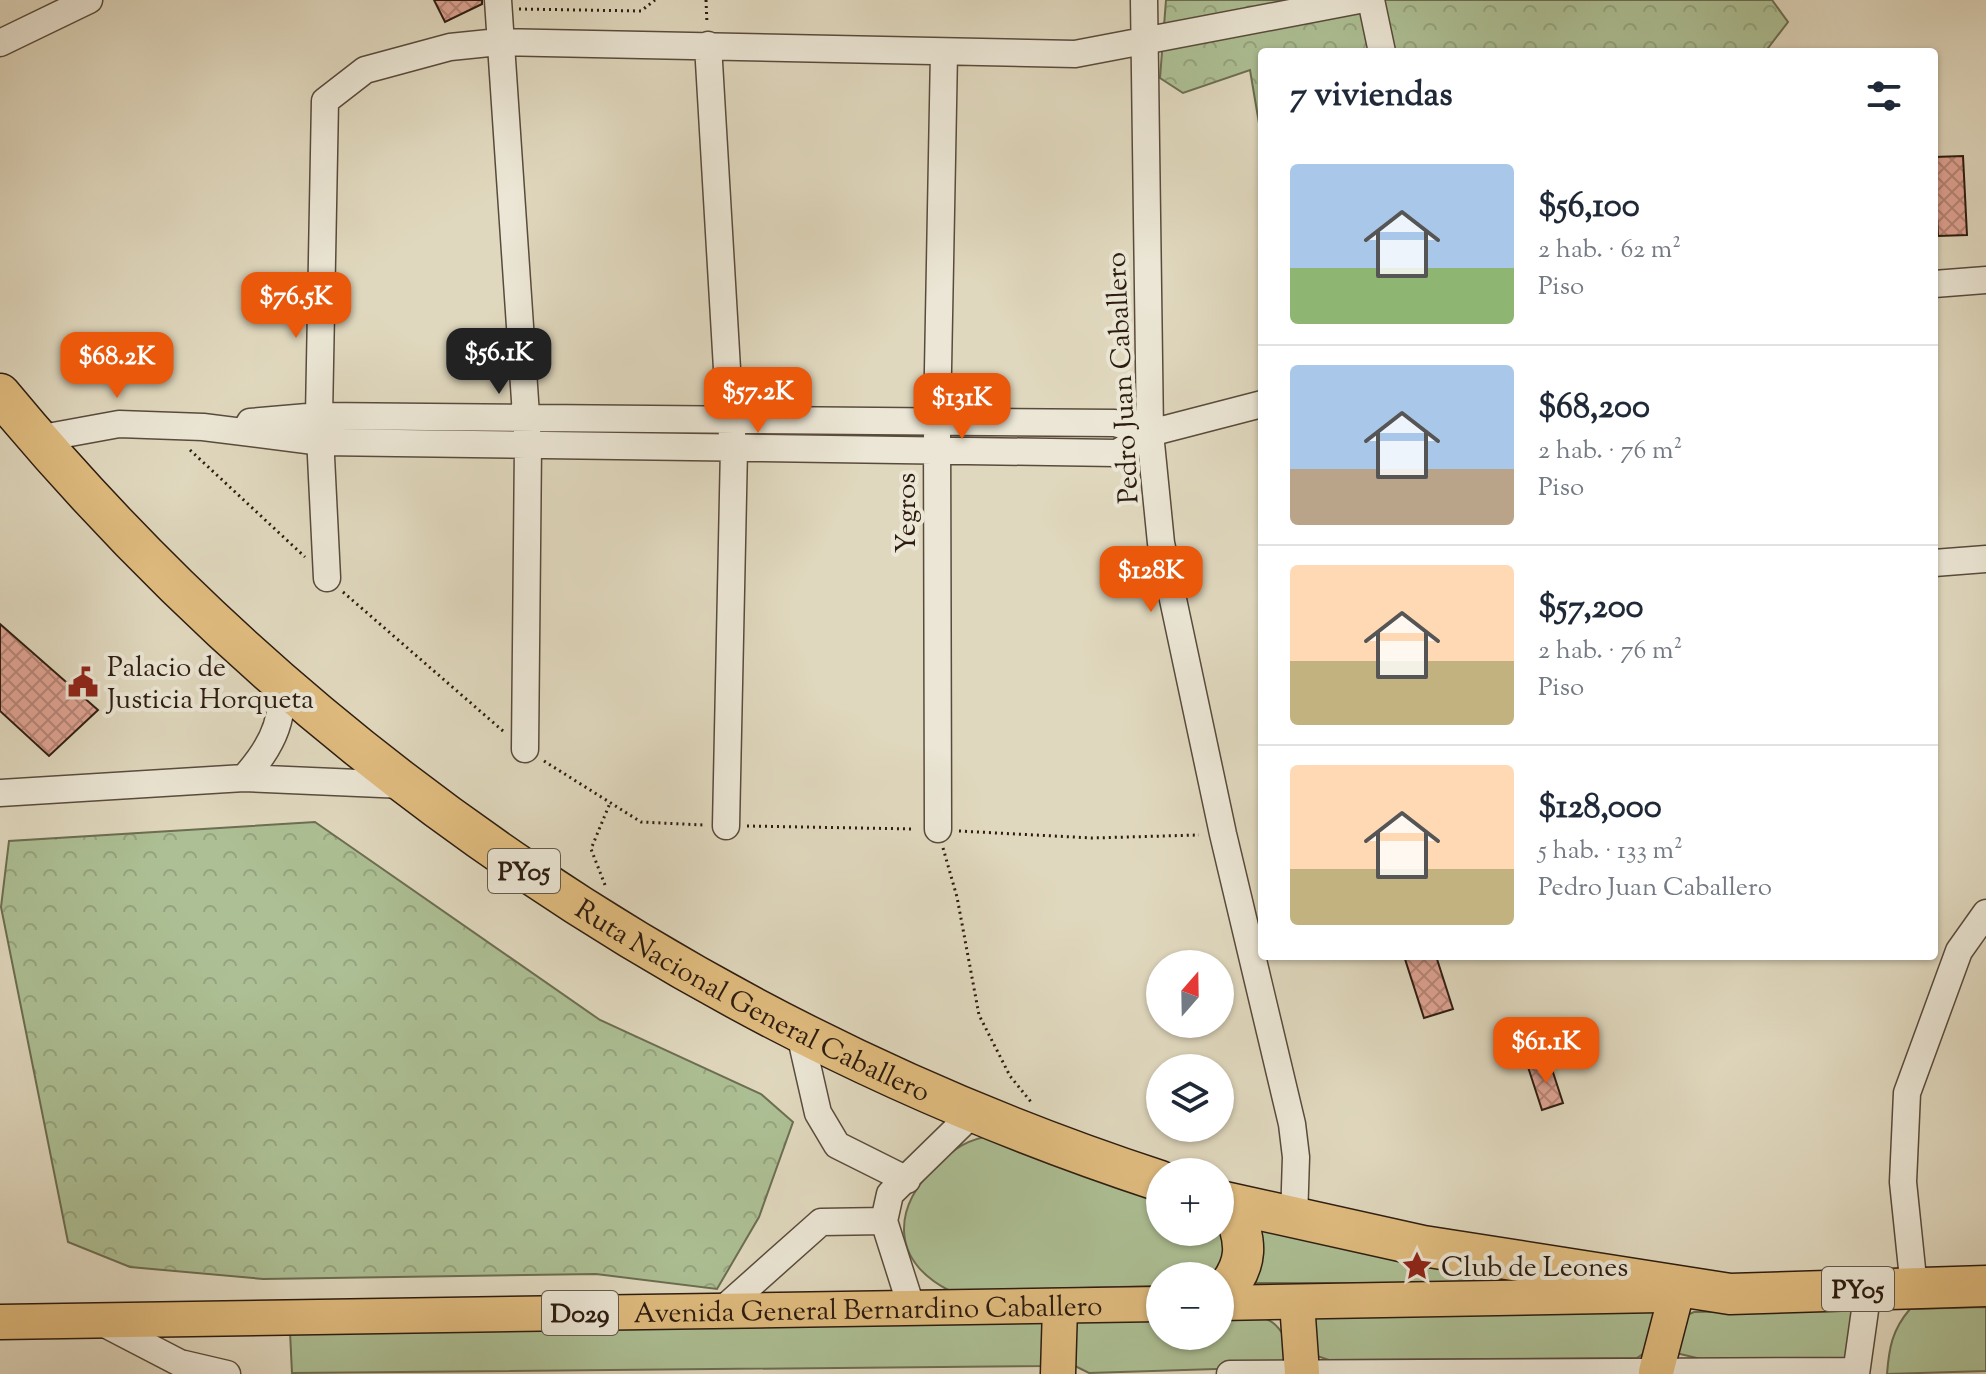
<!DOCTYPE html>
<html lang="es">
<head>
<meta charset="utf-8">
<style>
  body { margin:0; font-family:"Sorts Mill Goudy",serif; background:#f2f2f3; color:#1f2937; height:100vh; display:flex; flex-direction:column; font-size:30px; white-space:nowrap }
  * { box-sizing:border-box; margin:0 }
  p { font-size:26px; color:#747a83 }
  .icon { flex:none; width:44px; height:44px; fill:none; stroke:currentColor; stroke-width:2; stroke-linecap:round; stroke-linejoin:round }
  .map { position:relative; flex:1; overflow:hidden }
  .details { position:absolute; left:1258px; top:48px; width:680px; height:912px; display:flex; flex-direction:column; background:#fff; border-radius:8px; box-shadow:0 2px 6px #0004 }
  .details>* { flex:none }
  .needle { width:52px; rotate:20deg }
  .fabs { position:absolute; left:1146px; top:950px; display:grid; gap:16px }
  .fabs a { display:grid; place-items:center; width:88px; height:88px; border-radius:50%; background:#fff; box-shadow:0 2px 6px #0004; font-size:40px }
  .price { position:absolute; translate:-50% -68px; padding:0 18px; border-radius:16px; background:#ea580c; color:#fff; font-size:26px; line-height:52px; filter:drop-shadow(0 2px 4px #0008) }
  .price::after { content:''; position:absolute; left:50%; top:48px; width:24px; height:18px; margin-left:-12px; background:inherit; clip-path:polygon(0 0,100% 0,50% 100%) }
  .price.active { background:#222; color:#fff }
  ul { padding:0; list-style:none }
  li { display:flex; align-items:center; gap:24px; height:200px; padding:0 32px }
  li+li { border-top:2px solid #e0e1e3 }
  li span { display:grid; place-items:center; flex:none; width:224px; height:160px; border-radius:8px; color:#555 }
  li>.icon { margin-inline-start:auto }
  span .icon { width:96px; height:96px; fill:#fffc; stroke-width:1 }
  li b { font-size:34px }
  h2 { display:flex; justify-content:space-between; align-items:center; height:96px; padding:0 32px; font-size:34px }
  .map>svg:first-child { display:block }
  .green { fill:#adc095; stroke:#6c6e52; stroke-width:2 }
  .forest { fill:url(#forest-crowns); stroke:#6c6e52; stroke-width:2 }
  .building { fill:url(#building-cross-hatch); stroke:#2c1c10; stroke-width:2 }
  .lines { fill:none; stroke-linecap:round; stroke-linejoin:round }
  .minor-casing { stroke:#594b3c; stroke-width:29 }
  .major-casing { stroke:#2c1c10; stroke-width:37 }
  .highway-casing { stroke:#2c1c10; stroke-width:43 }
  .path { stroke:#2c1c10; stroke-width:3; stroke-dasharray:2 4; stroke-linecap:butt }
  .minor { stroke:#ebe6d5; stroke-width:26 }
  .major { stroke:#e0bc7f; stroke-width:34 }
  .highway { stroke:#e0bc7f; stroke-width:40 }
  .labels { text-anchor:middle; stroke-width:8; stroke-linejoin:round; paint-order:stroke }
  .shield { fill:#ebe6d5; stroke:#65594b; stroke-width:2 }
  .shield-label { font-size:26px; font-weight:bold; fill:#2c1c10 }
  .street-label { font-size:28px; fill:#2c1c10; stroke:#ebe6d5 }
  .poi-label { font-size:28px; fill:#2c1c10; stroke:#ebe6d5; text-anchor:start }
</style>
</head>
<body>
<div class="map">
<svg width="1986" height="1374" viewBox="0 0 1986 1374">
  <defs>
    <pattern id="forest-crowns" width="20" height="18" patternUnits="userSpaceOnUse" patternTransform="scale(2)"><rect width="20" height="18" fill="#adc095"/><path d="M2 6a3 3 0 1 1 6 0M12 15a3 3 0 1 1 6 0" fill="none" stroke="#95a47f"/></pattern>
    <pattern id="building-cross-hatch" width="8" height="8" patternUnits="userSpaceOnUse" patternTransform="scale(2)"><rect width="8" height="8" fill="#e0a494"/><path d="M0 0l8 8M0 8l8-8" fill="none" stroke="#b68577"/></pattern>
  </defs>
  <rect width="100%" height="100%" fill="#e0d8be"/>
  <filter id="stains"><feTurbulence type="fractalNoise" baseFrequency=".0025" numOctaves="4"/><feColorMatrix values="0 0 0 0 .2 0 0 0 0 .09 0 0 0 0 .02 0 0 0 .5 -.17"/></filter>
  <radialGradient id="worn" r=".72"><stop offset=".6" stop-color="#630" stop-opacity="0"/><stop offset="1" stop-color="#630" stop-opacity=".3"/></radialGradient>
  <path class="green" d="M 991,1136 L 1160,1188 L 1160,1232 L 1220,1232 L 1226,1245 L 1221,1264 L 1212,1276 L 1160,1276 L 1160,1286 L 950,1291 C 890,1260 892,1208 937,1165 C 954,1149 967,1139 991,1136 Z
    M 1256,1220 L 1516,1274 L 1514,1281 L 1502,1283 L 1255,1283 L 1245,1280 Z
    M 1986,1307 L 1986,1371 L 1887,1374 C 1889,1348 1892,1330 1910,1309 Z
    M 1864,1309 L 1850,1360 L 1705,1360 L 1676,1353 L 1685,1316 L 1694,1312 Z
    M 1658,1311 L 1650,1349 L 1637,1358 L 1329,1360 L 1317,1356 L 1304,1318 Z
    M 1220,1317 C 1260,1317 1276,1310 1291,1352 L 1279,1367 L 1089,1373 L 1071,1364 L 1068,1333 L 1077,1320 L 1160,1318 L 1160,1336 L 1220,1336 Z
    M 1047,1322 L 1045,1366 L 292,1373 L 290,1332 Z"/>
  <path class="forest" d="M 1166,0 L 1772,0 L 1788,22 L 1765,52 L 1262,52 L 1262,141 L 1250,70 L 1183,93 L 1160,78 Z
    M 315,822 L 600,1020 L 761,1094 L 793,1122 L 759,1217 L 717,1289 L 596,1274 L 263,1279 L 130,1267 L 68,1242 L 1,907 L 9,841 Z"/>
  <path class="building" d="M 434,0 L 482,0 L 482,4 L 445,22 Z
    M 1963,156 L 1967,235 L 1938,236 L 1934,157 Z
    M 0,624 L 98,710 L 49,756 L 0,711 Z
    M 1404,956 L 1436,956 L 1453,1009 L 1424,1018 Z
    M 1549,1060 L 1563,1103 L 1542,1110 L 1528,1067 Z"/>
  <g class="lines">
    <g class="minor-casing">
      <path id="minor" d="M 498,0 L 528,445 L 525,749
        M 1144,0 L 1150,433 L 1161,543 L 1223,834 L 1292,1124 L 1296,1157 L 1294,1219
        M 1371,0 L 1382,52
        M 0,43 L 89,0
        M 708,45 L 730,420 L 734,448 L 726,826
        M 1934,284 L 1986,280
        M 250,422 L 319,416 L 1115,423 L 1150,433
        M 37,439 L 119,424 L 203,427 L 322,442 L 1117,453 L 1150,433 L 1262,404
        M 1934,563 L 1986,559
        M 327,578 L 319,416 L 325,101 L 365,70 L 450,47 L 499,42 L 1075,54 L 1359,0
        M 244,778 C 263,757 284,727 280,695 C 279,688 270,679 267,673
        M 0,793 L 244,778 L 404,785
        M 938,829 L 937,422 L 944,52
        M 800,1034 L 818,1113 L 837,1145 L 907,1180
        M 1914,1288 L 1903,1182 L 1907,1093 L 1959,951 L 1986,913
        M 912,1309 L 884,1221 L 890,1194 L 973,1113
        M 721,1311 L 821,1222 L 884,1221
        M 99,1321 L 180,1363 L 227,1374
        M 1230,1374 L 1856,1371
        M 1856,1374 L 1868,1289"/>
    </g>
    <g class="major-casing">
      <g id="major">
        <path d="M 1220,1303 L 1660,1295"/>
        <path d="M 1297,1303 L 1302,1373"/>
        <path id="s1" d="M 0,1322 L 1160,1304"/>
        <path d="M 1656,1372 L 1676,1295"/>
        <path d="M 1058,1374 L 1060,1307"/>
      </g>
    </g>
    <g class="highway-casing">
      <g id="highway">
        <path id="s2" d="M 0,394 C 304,761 708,1033 1160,1181"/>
        <path d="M 1220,1201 L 1423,1246 L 1730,1294 L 1986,1286"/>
        <path d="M 1220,1296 C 1250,1266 1248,1240 1230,1204"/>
      </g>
    </g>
    <path class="path" d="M 706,0 L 707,24
      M 519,9 L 641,11 L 655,0
      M 190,450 L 305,557
      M 343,592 L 503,731
      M 544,761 L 641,822 L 703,825
      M 747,826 L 915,829
      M 959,831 L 1092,838 L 1199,835
      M 943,848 L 957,897 L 979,1015 L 1010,1076 L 1031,1102
      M 605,885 L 591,849 L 610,803"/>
    <use href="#minor" class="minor"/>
    <use href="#major" class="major"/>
    <use href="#highway" class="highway"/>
  </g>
  <defs>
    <g id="civic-bare" transform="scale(2.4)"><path d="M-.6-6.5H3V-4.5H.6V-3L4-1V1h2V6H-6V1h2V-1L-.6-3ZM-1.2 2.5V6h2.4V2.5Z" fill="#8f2418" stroke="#ebe6d5" stroke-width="2.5" paint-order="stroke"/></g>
    <g id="sight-bare" transform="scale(2.4)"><path d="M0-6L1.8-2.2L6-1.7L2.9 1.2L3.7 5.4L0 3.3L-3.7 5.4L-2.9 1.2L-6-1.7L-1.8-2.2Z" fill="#8f2418" stroke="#ebe6d5" stroke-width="2.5" paint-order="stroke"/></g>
  </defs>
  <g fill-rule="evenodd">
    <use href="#civic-bare" x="83" y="682"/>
    <use href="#sight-bare" x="1417" y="1266"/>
  </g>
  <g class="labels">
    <g class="shield">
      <rect x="488" y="849" width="72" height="44" rx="6"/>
      <rect x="1822" y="1267" width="72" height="44" rx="6"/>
      <rect x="542" y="1291" width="76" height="44" rx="6"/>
    </g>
    <g class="shield-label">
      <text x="524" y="880">PY05</text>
      <text x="1858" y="1298">PY05</text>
      <text x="580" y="1322">D029</text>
    </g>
    <g class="street-label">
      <text transform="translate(1121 378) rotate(-93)" y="10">Pedro Juan Caballero</text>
      <text transform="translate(905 513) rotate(-90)" y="10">Yegros</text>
      <text dy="10" stroke="none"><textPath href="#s2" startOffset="974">Ruta Nacional General Caballero</textPath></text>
      <text dy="10" stroke="none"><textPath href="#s1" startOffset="868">Avenida General Bernardino Caballero</textPath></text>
    </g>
    <g class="poi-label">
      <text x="107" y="676">Palacio de<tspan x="107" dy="32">Justicia Horqueta</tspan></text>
      <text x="1441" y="1276">Club de Leones</text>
    </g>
  </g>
  <rect width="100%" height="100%" filter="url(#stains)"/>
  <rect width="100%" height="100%" fill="url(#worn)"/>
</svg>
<div class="fabs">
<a><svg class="needle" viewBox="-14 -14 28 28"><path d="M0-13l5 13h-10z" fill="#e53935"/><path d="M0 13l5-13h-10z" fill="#747a83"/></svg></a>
<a><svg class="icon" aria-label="layers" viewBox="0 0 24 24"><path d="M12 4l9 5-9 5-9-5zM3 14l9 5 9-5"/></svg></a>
<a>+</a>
<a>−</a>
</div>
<b class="price" style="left:296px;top:340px">$76.5K</b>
<b class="price active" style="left:499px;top:396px">$56.1K</b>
<b class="price" style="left:117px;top:400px">$68.2K</b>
<b class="price" style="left:758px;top:435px">$57.2K</b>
<b class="price" style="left:962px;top:441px">$131K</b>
<b class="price" style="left:1151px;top:614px">$128K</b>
<b class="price" style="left:1546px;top:1085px">$61.1K</b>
<section class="details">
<h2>7 viviendas<svg class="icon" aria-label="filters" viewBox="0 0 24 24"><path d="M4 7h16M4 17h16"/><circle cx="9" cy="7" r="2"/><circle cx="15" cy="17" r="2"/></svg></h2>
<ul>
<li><span style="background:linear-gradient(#a9c7e8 65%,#8fb573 0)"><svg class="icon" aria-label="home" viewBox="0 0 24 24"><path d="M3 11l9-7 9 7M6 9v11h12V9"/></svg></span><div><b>$56,100</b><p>2 hab. · 62 m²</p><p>Piso</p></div></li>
<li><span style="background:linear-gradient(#a9c7e8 65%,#b9a48a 0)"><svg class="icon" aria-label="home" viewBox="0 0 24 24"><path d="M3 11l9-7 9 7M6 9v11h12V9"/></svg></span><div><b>$68,200</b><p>2 hab. · 76 m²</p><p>Piso</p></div></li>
<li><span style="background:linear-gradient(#ffd9b3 60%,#c2b280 0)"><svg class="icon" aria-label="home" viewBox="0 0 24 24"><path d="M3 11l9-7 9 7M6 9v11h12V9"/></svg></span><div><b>$57,200</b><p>2 hab. · 76 m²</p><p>Piso</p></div></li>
<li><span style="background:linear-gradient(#ffd9b3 65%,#c2b280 0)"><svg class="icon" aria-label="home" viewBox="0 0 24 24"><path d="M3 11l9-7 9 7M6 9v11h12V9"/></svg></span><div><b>$128,000</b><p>5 hab. · 133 m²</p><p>Pedro Juan Caballero</p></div></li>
</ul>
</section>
</div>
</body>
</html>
